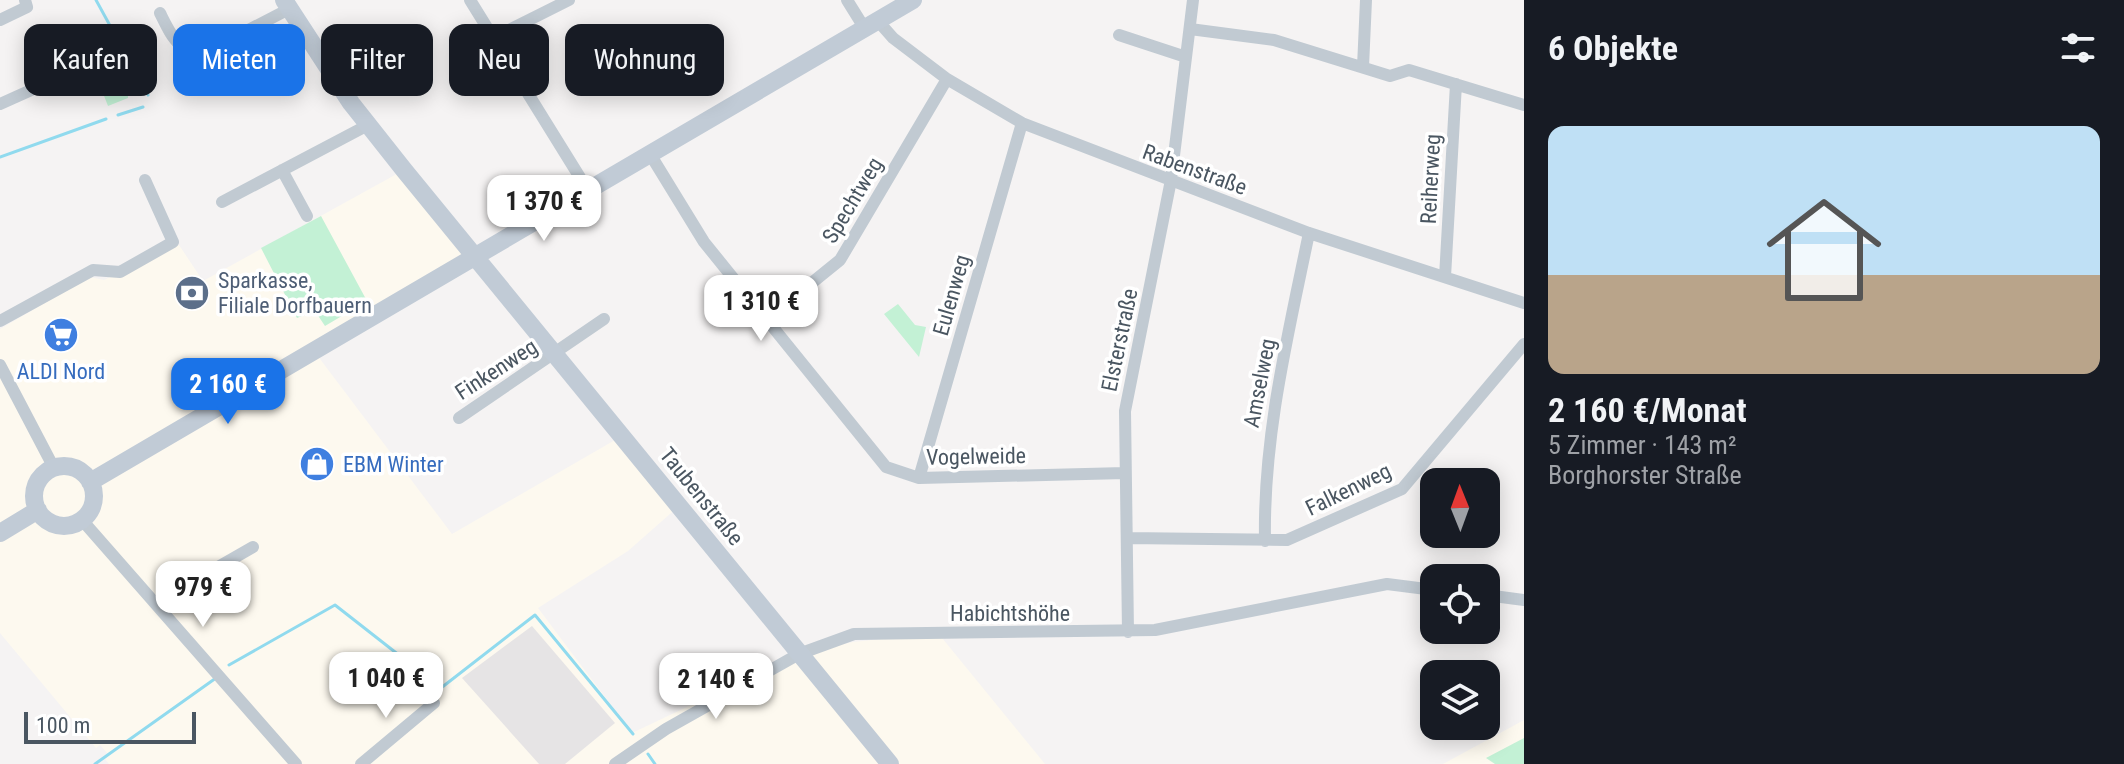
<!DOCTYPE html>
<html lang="de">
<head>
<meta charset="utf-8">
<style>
  body { margin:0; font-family:"Roboto Condensed",sans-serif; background:#242831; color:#f1f3f6; height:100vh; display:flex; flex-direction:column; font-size:30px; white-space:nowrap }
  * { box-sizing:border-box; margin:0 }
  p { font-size:26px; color:#9ea1a6 }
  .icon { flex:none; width:44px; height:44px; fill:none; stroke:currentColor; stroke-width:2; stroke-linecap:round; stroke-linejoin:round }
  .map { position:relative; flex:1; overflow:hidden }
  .sheet { display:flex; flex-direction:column; background:#171b24; width:600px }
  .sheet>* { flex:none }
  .top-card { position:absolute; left:24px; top:24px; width:760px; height:72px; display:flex; gap:16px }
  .needle { width:52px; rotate:359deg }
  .tools { position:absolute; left:1420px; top:468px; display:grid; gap:16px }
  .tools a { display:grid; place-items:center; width:80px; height:80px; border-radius:16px; background:#171b24; box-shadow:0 4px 20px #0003; font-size:40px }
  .scale { position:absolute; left:24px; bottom:20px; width:172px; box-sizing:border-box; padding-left:8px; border:4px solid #4a5661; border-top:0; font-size:22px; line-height:28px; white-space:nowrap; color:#4a5661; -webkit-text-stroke:6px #fff; paint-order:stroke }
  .price { position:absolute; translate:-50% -68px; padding:0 18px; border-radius:16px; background:#fff; color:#222; font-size:26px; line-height:52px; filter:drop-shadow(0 2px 4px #0008) }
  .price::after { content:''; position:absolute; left:50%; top:48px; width:24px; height:18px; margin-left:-12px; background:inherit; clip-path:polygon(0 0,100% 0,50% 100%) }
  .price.on { background:#1a73e8; color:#fff }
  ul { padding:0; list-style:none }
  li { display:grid; align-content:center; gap:16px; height:424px; padding:0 24px }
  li+li { border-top:2px solid #363941 }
  li span { display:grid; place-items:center; height:248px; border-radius:16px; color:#555 }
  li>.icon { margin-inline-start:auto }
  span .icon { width:144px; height:144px; fill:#fffc; stroke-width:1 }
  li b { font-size:34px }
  h2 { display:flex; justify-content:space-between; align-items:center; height:96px; padding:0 24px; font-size:34px }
  .chip { padding:0 28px; border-radius:16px; background:#171b24; box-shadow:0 4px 20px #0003; font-size:28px; line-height:72px }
  .chip.on { background:#1a73e8; color:#fff }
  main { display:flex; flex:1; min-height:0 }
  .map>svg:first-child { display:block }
  .commercial { fill:#fdf9ef }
  .education { fill:#e6e4e5 }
  .green { fill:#c3f1d5 }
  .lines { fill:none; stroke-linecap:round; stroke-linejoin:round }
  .stream { stroke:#90daee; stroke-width:3 }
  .street { stroke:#c1cad2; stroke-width:12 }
  .secondary { stroke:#c1cbd6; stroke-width:18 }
  .labels { text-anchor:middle; stroke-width:7; stroke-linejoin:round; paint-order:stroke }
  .street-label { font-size:22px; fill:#4a5661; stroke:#fff }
  .service-label { font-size:22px; fill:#4e5e75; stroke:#fff; text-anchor:start }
  .shop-label { font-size:22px; fill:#366cbe; stroke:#fff }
</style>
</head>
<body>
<main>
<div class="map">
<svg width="1524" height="764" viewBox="0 0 1524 764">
  <rect width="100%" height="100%" fill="#f5f3f3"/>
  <path class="commercial" d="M 404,170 L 477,258 L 314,351 L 452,534 L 622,436 L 679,506 L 628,551 L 538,608 L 632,733 L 799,654 L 853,642 L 938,633 L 1045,764 L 109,764 L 105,759 L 109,755 L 100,745 L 96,748 L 0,633 L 0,329 L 90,277 L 104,280 L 179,245 L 203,281 Z
    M 1524,720 L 1524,764 L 1443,764 Z"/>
  <path class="education" d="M 532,626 L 615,723 L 565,764 L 539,764 L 462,678 Z"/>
  <path class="green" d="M 97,28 L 128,87 L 128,98 L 108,106 L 80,34 Z
    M 321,216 L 367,301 L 325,326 L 315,311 L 297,318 L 261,248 Z
    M 898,304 L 915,325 L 926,327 L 919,357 L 884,314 Z
    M 1524,738 L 1524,764 L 1495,764 L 1486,758 Z"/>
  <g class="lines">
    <path class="stream" d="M 96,0 L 148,95
      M 118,115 L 143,107
      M 0,157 L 106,119
      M 229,665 L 335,605 L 441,688 L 535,615 L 633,734
      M 648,754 L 655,764
      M 95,764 L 216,678"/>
    <path class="street" d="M 470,0 L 589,192
      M 847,0 L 865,29
      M 160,13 C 172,37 180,57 210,50 L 289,9
      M 0,20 L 27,7 L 25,0
      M 878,21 L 893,38 L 947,79 L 1022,123 L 1309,233 L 1524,303
      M 1190,29 L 1274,40 L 1390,76 L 1409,70 L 1524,105
      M 1119,35 L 1186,57
      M 493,38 L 569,0
      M 1363,67 L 1366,0
      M 0,104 L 49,82
      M 650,154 L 704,242 L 886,467 L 919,478 L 1125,473
      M 282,170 L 307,216
      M 222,202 L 368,125
      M 1445,277 L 1456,84
      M 766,320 L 840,260 L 947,79
      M 0,321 L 93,270 L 120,272 L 173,242 L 145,180
      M 0,365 L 54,468
      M 459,418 L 604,319
      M 919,478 L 1022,123
      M 82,520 L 296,764
      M 1127,538 L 1287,540 L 1402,489 L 1524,344
      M 1265,541 C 1263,436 1288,335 1309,233
      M 1486,595 L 1524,600
      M 157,602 L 253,547
      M 1128,632 L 1125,411 L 1171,180 L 1193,0
      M 361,764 L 434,703
      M 615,764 L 666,729 L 799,654 L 854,634 L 1155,630 L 1387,584 L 1434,590"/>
    <path class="secondary" d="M 284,0 L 351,103 L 404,170 L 890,764
      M34 496a30 30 0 1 1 60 0a30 30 0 1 1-60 0Z
      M 90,482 L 913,0
      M 0,533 L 38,510"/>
  </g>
  <defs>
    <g id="bank-disc" transform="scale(1.8)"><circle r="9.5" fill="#5c6f8a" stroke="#fff"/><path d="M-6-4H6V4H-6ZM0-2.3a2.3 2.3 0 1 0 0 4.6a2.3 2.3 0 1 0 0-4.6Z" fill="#fff"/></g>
    <g id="supermarket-disc" transform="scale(1.8)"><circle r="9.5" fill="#3f7fe0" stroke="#fff"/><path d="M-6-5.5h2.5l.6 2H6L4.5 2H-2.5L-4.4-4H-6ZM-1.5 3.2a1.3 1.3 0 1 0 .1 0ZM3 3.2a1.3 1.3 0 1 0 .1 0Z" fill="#fff"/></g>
    <g id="shop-disc" transform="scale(1.8)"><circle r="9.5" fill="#3f7fe0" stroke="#fff"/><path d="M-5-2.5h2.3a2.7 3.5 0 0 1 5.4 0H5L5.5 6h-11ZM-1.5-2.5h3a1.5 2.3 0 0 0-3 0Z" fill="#fff"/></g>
  </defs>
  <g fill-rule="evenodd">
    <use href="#bank-disc" x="192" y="293"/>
    <use href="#supermarket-disc" x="61" y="335"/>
    <use href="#shop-disc" x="317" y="464"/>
  </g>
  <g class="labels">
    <g class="street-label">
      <text transform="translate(1195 169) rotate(20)" y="8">Rabenstraße</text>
      <text transform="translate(1430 179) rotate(-87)" y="8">Reiherweg</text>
      <text transform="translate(852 200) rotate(-59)" y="8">Spechtweg</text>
      <text transform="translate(951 295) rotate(-74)" y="8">Eulenweg</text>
      <text transform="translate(1119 340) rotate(-78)" y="8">Elsterstraße</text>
      <text transform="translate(496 369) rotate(-33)" y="8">Finkenweg</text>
      <text transform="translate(1259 383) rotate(-79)" y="8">Amselweg</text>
      <text transform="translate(976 456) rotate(-1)" y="8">Vogelweide</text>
      <text transform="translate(1348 489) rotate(-26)" y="8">Falkenweg</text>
      <text transform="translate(702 496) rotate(51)" y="8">Taubenstraße</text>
      <text x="1010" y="621">Habichtshöhe</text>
    </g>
    <g class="service-label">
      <text x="218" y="288">Sparkasse,<tspan x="218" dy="25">Filiale Dorfbauern</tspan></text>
    </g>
    <g class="shop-label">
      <text x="61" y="379">ALDI Nord</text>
      <text x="343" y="472" text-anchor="start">EBM Winter</text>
    </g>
  </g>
</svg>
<div class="tools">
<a><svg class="needle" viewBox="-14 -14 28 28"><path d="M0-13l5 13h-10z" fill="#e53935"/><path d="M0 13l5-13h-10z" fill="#9ea1a6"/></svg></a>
<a><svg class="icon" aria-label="locate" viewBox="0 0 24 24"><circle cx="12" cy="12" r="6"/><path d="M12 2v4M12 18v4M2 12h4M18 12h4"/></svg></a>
<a><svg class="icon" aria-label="layers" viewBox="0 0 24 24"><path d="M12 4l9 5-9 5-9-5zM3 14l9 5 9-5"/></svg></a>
</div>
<div class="scale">100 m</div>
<b class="price" style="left:544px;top:243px">1 370 €</b>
<b class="price" style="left:761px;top:343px">1 310 €</b>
<b class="price on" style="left:228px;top:426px">2 160 €</b>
<b class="price" style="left:203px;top:629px">979 €</b>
<b class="price" style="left:386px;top:720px">1 040 €</b>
<b class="price" style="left:716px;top:721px">2 140 €</b>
<div class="top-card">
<a class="chip">Kaufen</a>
<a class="chip on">Mieten</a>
<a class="chip">Filter</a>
<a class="chip">Neu</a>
<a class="chip">Wohnung</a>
</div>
</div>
<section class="sheet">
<h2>6 Objekte<svg class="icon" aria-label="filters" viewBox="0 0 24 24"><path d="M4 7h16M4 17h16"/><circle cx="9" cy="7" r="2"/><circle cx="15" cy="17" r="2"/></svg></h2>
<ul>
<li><span style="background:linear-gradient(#bfe0f5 60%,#b9a48a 0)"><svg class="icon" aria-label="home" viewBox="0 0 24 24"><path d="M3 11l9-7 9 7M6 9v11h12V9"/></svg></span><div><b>2 160 €/Monat</b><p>5 Zimmer · 143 m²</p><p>Borghorster Straße</p></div></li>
</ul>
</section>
</main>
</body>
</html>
